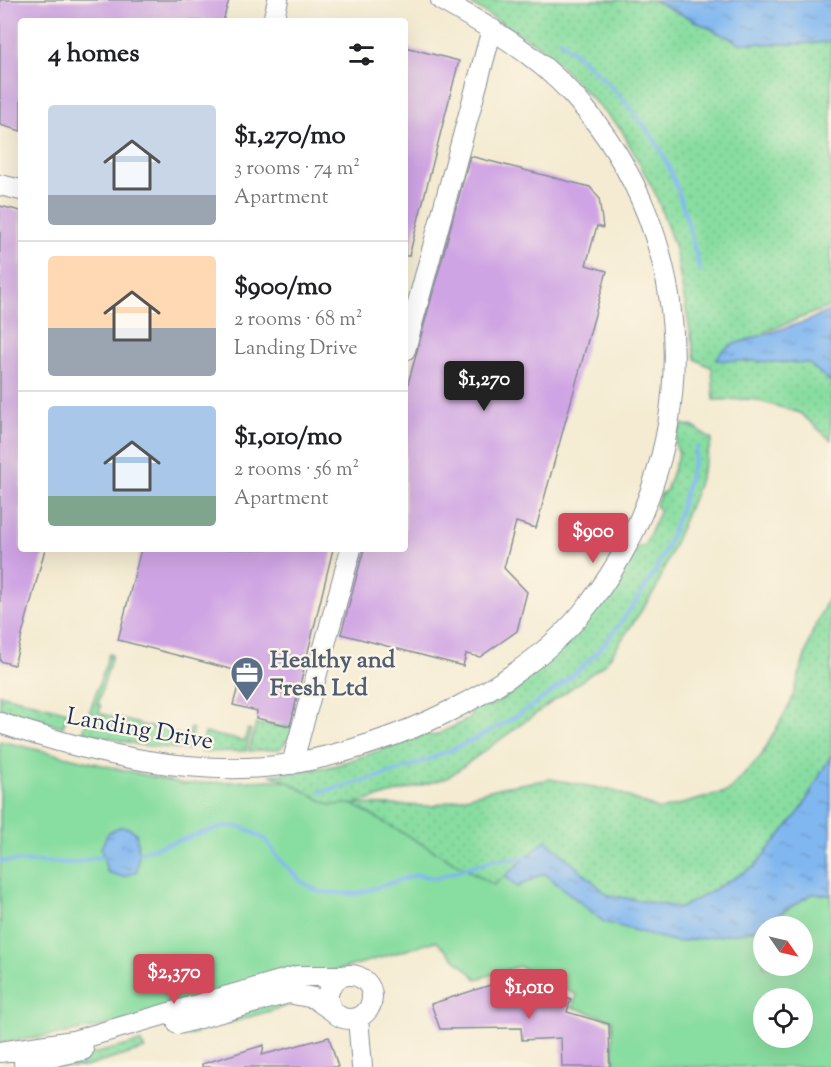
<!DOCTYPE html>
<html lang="en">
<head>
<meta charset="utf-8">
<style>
  body { margin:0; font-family:"Sorts Mill Goudy",serif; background:#f6f6f6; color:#202124; height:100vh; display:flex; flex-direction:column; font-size:22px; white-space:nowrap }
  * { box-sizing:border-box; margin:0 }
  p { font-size:20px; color:#757577 }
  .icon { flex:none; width:33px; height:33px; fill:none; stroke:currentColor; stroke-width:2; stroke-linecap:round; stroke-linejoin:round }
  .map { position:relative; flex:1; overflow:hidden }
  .sheet { position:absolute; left:18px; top:18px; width:390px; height:534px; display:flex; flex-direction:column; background:#fff; border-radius:6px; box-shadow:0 6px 24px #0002 }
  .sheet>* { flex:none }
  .needle { width:39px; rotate:124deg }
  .buttons { position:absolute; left:753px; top:916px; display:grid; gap:12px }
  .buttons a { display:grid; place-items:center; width:60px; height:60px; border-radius:50%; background:#fff; box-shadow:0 6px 24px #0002; font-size:30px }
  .price { position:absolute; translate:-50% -51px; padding:0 14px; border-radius:6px; background:#d1495b; color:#fff; font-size:20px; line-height:39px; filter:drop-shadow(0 2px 3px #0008) }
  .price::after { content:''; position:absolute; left:50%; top:36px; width:18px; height:14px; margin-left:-9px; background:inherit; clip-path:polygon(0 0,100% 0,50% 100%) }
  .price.selected { background:#222; color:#fff }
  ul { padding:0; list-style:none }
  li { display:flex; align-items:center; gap:18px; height:150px; padding:0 30px }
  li+li { border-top:2px solid #e0e0e0 }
  li span { display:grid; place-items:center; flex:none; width:168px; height:120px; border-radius:6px; color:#555 }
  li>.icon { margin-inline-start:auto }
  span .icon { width:72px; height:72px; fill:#fffc; stroke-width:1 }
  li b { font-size:26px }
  h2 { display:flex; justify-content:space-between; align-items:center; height:72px; padding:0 30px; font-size:26px }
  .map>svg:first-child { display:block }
  .grass { fill:url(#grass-dots); stroke:#52867f; stroke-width:1.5 }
  .park { fill:#88dda0; stroke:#52867f; stroke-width:1.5; fill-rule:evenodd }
  .water { fill:url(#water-ripples); stroke:#4e73a7; stroke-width:1.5 }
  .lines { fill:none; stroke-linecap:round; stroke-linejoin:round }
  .stream { stroke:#81b7f0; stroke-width:4 }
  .building { fill:#cfa4e4 }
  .minor-casing { stroke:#888d98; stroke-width:22 }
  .minor { stroke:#fff; stroke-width:20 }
  .labels { text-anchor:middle; stroke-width:5; stroke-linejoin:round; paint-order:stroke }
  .service-label { font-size:24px; font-weight:bold; fill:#4e5e75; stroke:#fcf5e5; text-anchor:start }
  .street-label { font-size:24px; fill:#1b2f5e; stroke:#fcf5e5 }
</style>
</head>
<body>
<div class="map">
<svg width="831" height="1067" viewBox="0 0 831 1067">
  <defs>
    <pattern id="grass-dots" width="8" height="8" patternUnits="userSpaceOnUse" patternTransform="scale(1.5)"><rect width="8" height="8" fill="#88dda0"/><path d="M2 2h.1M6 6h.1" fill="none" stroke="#75be8c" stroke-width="1.8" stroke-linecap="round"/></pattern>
    <pattern id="water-ripples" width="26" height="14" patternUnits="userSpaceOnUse" patternTransform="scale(1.5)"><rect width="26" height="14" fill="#81b7f0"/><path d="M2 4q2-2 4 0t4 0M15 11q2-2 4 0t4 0" fill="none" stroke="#6995c6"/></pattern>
  </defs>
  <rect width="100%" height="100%" fill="#fcf5e5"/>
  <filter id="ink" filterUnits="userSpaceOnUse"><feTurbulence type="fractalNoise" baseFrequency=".0167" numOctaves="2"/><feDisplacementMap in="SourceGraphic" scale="12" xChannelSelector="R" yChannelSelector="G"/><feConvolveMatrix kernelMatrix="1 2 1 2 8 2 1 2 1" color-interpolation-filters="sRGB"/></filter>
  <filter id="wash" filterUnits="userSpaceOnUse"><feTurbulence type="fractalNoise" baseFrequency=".008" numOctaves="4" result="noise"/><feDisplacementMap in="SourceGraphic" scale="24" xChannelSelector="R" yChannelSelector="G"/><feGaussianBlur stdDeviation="1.35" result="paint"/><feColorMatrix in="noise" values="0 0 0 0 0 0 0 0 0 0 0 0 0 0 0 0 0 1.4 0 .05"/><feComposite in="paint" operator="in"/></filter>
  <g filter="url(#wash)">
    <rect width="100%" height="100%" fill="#f4ebd2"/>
    <path class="grass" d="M 464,0 L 653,0 L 739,43 L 790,44 L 831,42 L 831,306 L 765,332 L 767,339 L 808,363 L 831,382 L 831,440 L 800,413 L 752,399 L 714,400 L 712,368 L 695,359 L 675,248 L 656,195 L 621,129 L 544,49 Z
      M 680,424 L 694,427 L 712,440 L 697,488 L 656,589 L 606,663 L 447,778 L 355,804 L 433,806 L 502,787 L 551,779 L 615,791 L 660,810 L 729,791 L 761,756 L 791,702 L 812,633 L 831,592 L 831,755 L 801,810 L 754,867 L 681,908 L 608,895 L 546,840 L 604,922 L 831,895 L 802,927 L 764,927 L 764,966 L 701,971 L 183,785 L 288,782 L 271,775 L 334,766 L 427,734 L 434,736 L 469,719 L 471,712 L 483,704 L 489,707 L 520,688 L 522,678 L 612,584 L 636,548 L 645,545 L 660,510 L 655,506 L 661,493 L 666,491 L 679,453 L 675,444 Z
      M 109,654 L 112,655 L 98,704 L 101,706 L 99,713 L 188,737 L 190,728 L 193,729 L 188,750 L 140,745 L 83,732 Z
      M 0,694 L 68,712 L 63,727 L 0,708 Z
      M 256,724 L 294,727 L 293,734 L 280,749 L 249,751 Z
      M 248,729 L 251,730 L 246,751 L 200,752 L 205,733 L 244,741 Z
      M 282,999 L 294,1004 L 182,1037 L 174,1030 Z
      M 140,1042 L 145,1049 L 85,1067 L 41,1067 Z"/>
    <path class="park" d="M 0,741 L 183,784 L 273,780 L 288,782 L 330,805 L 352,804 L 494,885 L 505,876 L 517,887 L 544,873 L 604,922 L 751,931 L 812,894 L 831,895 L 831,1067 L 614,1067 L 612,1020 L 572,1007 L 577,995 L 519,966 L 477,979 L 436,941 C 294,985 148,1023 0,1043 ZM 764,927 L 802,927 L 802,966 L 764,966 ZM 764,999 L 802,999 L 802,1038 L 764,1038 Z"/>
    <path class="water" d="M 653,0 L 831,0 L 831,42 L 790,44 L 739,43 Z
      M 831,310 L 831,382 L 808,363 L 716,360 L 722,351 L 734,344 L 807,321 Z
      M 831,755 L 831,895 L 812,894 L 751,931 L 677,942 L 604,922 L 544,873 L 517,887 L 505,876 L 546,840 L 608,895 L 681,908 L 754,867 L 801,810 Z
      M 119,827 L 129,828 L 136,833 L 139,853 L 137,871 L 123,877 L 107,872 L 101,848 L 108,833 Z"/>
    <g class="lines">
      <path class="stream" d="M 560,40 C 597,72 638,109 662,153 C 681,190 690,231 700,271
        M 320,792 C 414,771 507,734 580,669 C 606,646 629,612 648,583 C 673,543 686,493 697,447
        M 139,853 L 225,826 L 243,827 L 266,840 L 279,859 L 302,882 L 319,892 L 356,894 L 416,875 L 436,878 L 493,860 L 527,858
        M 0,861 L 74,863 L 102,856"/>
    </g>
    <g id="blocks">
      <path class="building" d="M 0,0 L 229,0 L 223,21 L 21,21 L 21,131 L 0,125 Z
        M 405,47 L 459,61 L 409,256 L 405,256 Z
        M 470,156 L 590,187 L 599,198 L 603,228 L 597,226 L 586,265 L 607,271 L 536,528 L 516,522 L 504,568 L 527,592 L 517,631 L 480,657 L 466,654 L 463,666 L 341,634 L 364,549 L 405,549 L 405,395 Z
        M 0,206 L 21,211 L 21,549 L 45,549 L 14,665 L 0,661 Z
        M 141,549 L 333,549 L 290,726 L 256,718 L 257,711 L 233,705 L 242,672 L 118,640 Z
        M 518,979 L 571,999 L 567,1012 L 609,1024 L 610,1067 L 562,1067 L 561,1038 L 522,1040 L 521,1028 L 440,1029 L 431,1004 L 506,980 Z
        M 329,1037 L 338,1067 L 202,1067 L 202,1064 L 264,1045 L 262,1055 Z"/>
    </g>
  </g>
  <g filter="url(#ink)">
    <use href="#blocks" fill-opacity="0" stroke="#888d98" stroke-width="1.5"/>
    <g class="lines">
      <g class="minor-casing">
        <path id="minor" d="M 273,21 L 278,0
          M 0,185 L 21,190
          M 405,350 L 492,29
          M 0,723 C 90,753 200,780 295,763 C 393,745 516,691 581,614 C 706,463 706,241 573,95 C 535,53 489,27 441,0
          M 292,764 L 351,549
          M328 997a22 22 0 1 1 44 0a22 22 0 1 1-44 0Z
          M 358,1018 L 362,1067
          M 178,1024 L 288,993 L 314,998 L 331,1010
          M 0,1052 L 73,1041 L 297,976 L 341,976
          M 24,1063 L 83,1050"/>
      </g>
      <use href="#minor" class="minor"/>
    </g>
  </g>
  <defs>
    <g id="office-pin" transform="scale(1.725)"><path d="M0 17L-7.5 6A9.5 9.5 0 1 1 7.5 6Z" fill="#5c6f8a" stroke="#fcf5e5"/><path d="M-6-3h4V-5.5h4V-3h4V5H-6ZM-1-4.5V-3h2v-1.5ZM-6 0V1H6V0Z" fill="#fff"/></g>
  </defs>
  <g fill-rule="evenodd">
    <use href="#office-pin" x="247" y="673"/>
  </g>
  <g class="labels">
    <g class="service-label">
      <text x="270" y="667">Healthy and<tspan x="270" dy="28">Fresh Ltd</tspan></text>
    </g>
    <g class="street-label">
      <text transform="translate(140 728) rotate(10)" y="8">Landing Drive</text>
    </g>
  </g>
</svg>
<div class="buttons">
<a><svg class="needle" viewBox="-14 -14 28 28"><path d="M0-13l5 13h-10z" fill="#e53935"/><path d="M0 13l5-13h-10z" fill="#757577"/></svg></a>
<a><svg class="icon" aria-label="locate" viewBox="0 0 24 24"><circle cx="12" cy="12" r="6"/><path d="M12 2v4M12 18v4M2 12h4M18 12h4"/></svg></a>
</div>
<b class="price selected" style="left:484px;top:412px">$1,270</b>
<b class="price" style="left:593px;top:564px">$900</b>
<b class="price" style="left:174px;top:1005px">$2,370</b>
<b class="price" style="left:529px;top:1020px">$1,010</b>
<section class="sheet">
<h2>4 homes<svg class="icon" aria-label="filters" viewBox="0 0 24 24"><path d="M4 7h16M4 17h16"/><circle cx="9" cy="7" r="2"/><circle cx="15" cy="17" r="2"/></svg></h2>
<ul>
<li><span style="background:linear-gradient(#c9d6e8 75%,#9aa5b1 0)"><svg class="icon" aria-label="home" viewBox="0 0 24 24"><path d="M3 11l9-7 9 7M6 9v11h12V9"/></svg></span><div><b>$1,270/mo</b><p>3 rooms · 74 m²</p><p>Apartment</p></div></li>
<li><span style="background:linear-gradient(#ffd9b3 60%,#9aa5b1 0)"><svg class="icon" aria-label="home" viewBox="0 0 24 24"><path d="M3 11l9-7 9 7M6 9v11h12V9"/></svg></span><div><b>$900/mo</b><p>2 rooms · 68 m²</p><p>Landing Drive</p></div></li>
<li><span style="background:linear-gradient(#a9c7e8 75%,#7fa58c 0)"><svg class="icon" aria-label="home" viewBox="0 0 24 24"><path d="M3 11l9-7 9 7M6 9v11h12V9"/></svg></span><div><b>$1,010/mo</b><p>2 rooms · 56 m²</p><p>Apartment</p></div></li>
</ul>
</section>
</div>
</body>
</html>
